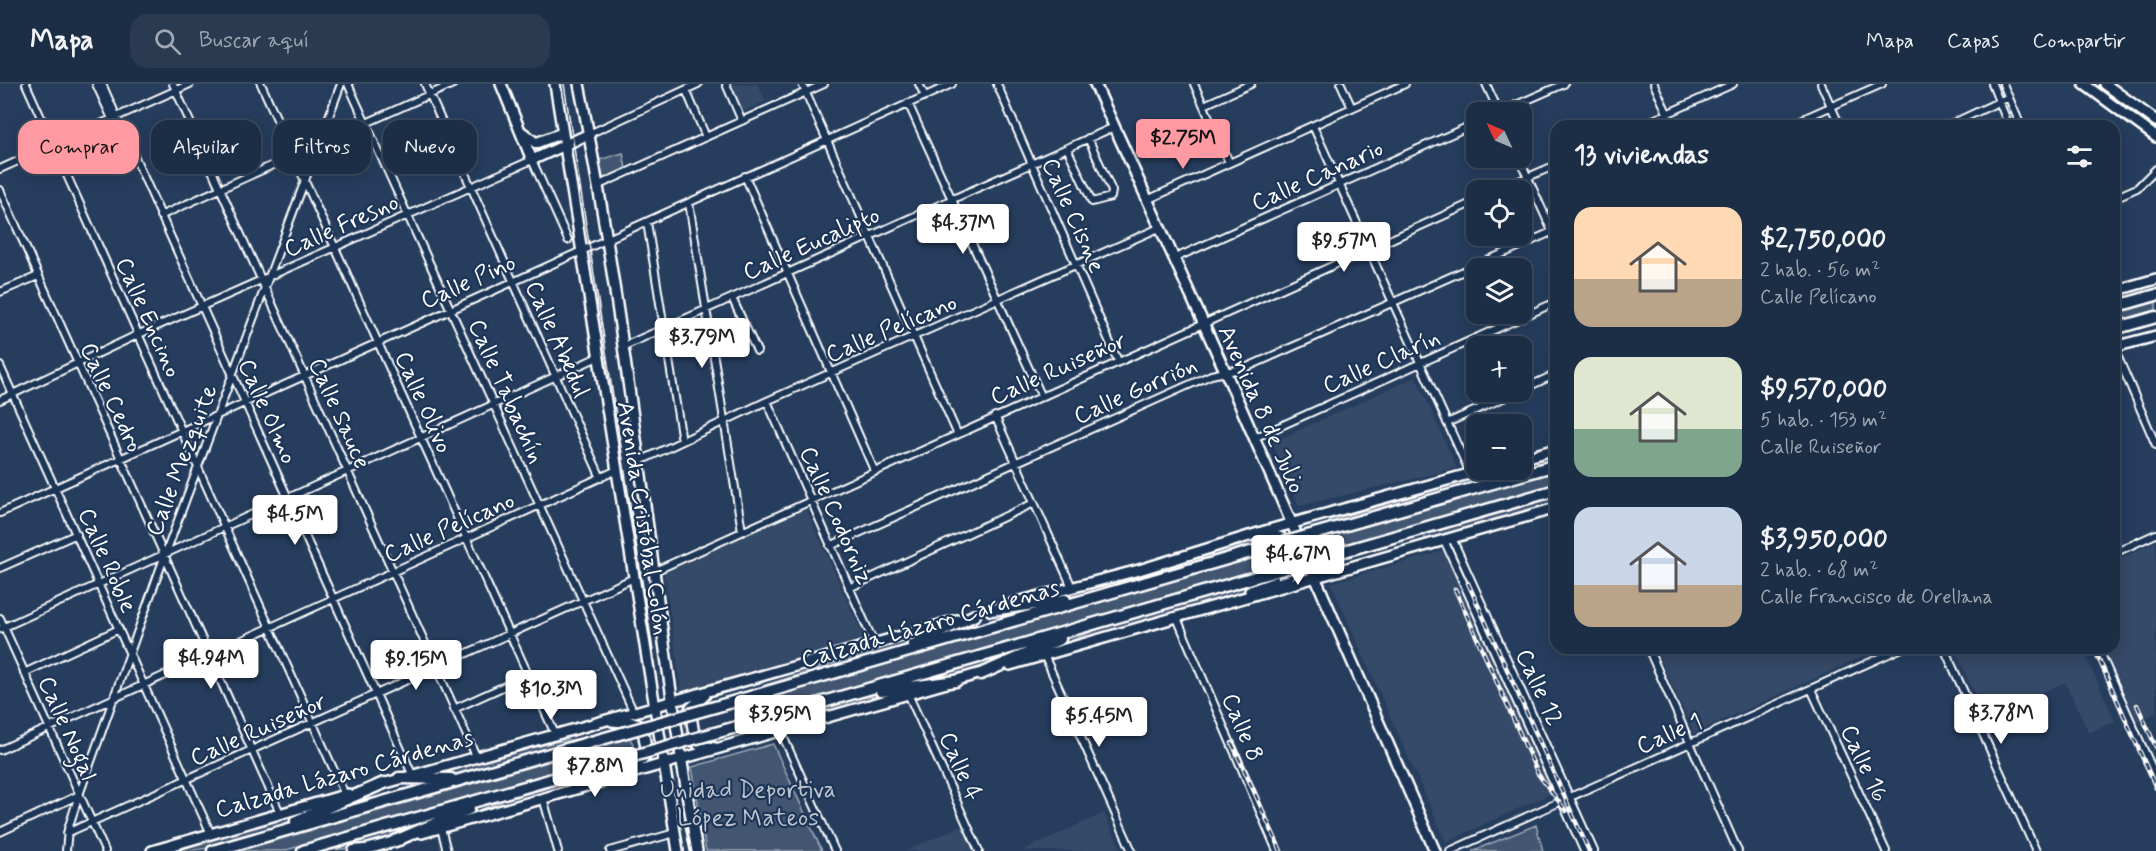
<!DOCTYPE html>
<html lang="es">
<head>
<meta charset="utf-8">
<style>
  body { margin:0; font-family:Mynerve,sans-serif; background:#293a51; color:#f1f3f6; height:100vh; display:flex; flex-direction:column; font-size:22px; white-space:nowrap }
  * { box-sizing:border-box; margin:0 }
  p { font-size:20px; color:#a0a8b3 }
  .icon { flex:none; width:33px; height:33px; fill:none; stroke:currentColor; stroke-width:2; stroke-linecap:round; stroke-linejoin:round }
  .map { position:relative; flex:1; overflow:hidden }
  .details { position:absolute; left:1550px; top:36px; width:570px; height:534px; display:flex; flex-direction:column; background:#1c2e46; border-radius:18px; box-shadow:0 3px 15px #0003,0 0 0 2px #3a4a5f }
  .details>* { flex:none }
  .hud { position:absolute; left:18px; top:36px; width:570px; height:54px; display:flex; gap:12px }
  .needle { width:39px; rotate:314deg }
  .fabs { position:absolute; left:1466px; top:18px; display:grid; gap:12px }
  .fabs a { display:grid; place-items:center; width:66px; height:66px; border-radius:12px; background:#1c2e46; box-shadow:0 3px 15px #0003,0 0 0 2px #3a4a5f; font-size:30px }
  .price { position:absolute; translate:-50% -51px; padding:0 14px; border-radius:6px; background:#fff; color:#222; font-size:20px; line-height:39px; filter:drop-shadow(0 2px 3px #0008) }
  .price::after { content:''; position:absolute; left:50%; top:36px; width:18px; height:14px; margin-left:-9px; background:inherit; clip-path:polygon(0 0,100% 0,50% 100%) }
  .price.current { background:#ff9aa2; color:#111 }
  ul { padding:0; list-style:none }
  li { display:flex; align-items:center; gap:18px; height:150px; padding:0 24px }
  li span { display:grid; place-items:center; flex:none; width:168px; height:120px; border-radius:18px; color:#555 }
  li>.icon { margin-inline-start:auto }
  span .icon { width:72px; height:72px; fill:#fffc; stroke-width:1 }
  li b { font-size:26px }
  h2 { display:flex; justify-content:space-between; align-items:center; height:72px; padding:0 24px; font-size:26px }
  .tag { padding:0 21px; border-radius:18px; background:#1c2e46; box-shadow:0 3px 15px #0003,0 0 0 2px #3a4a5f; font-size:21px; line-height:54px }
  .tag.current { background:#ff9aa2; color:#111 }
  header { display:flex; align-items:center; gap:36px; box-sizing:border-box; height:84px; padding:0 30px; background:#1c2e46; border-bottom:2px solid #3a4a5f }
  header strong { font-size:28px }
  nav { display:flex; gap:33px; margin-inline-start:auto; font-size:21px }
  .search { width:420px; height:54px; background:#293a51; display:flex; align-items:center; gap:15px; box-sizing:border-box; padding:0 21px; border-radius:18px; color:#a0a8b3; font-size:22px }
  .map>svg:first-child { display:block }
  .built { fill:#344a68 }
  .green { fill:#425672; stroke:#a0aab8; stroke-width:1.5 }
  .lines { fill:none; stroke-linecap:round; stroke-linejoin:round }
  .street-casing { stroke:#fff; stroke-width:10 }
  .secondary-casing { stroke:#fff; stroke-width:14 }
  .primary-casing { stroke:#fff; stroke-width:14 }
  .highway-casing { stroke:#fff; stroke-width:15 }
  .street { stroke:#1d3557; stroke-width:6 }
  .secondary { stroke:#1d3557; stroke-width:9 }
  .primary { stroke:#1d3557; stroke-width:9 }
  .highway { stroke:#1d3557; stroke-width:10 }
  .tram { stroke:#fff; stroke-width:1.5 }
  .rail-casing { stroke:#fff; stroke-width:4.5 }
  .rail { stroke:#1d3557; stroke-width:2; stroke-dasharray:7; stroke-linecap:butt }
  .highway-bridge-casing { stroke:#fff; stroke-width:15; stroke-linecap:butt }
  .highway-bridge { stroke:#1d3557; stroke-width:10 }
  .labels { text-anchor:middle; stroke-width:4.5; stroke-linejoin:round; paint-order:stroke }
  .street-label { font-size:24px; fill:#fff; stroke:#1d3557 }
  .park-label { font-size:24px; fill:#bdc4ce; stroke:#1d3557 }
</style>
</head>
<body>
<header>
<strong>Mapa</strong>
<div class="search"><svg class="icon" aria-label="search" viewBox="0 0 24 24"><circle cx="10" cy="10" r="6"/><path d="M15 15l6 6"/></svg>Buscar aquí</div>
<nav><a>Mapa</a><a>Capas</a><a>Compartir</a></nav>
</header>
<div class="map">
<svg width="2156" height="767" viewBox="0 0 2156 767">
  <rect width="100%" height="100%" fill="#263d5e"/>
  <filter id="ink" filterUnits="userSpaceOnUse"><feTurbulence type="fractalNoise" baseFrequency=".0167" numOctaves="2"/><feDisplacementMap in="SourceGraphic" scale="12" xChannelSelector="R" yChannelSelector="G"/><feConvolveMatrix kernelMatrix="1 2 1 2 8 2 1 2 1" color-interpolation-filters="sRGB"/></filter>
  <g filter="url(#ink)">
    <path class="built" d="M 728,0 L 758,0 L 766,17 L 740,29 Z
      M 1416,293 L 1457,384 L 1299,422 L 1272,358 Z
      M 806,425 L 864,554 L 682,611 L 664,488 Z
      M 2156,458 L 2156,629 L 2137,638 L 2104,564 L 2114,564 L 2114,477 Z
      M 1443,467 L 1554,708 L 1446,758 L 1331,499 Z
      M 1655,564 L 1882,564 L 1694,649 Z
      M 1954,564 L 2082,564 L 2115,637 L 2089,649 L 2065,598 L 1986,634 Z
      M 1104,729 L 1122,767 L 1022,767 Z
      M 963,741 L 974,767 L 904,767 L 910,765 Z"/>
    <path class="green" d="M 623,69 L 626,85 L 603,95 L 599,76 Z
      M 2156,218 L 2156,231 L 2114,243 L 2114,230 Z
      M 1555,370 L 1555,378 L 1330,442 L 1329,437 L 1504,386 L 1521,386 L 1521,381 Z
      M 1555,388 L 1555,402 L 1321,469 L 1314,457 Z
      M 1555,413 L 1555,421 L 1426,457 L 1423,449 Z
      M 1271,459 L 1111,506 L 1037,517 L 1235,463 Z
      M 1279,466 L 1285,479 L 744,636 L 740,621 Z
      M 1280,491 L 1216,519 L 1043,568 L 1101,544 Z
      M 928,550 L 885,570 L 765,605 L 765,601 Z
      M 1048,559 L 958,594 L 893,601 Z
      M 903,609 L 777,643 L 774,638 L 849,615 Z
      M 625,645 L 633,660 L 633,677 L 607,685 L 603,675 L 283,767 L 239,767 L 600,663 L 598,653 Z
      M 600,651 L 461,690 L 434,690 L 550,659 Z
      M 773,660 L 822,767 L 706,767 L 692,683 Z
      M 648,677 L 445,740 L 507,715 Z
      M 320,723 C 273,745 228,767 176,767 Z
      M 447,732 L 392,756 L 367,763 L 318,767 Z
      M 1536,741 L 1543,767 L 1472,767 Z"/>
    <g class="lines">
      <g class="street-casing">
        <path id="street" d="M 26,0 L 345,711
          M 96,0 L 113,37
          M 102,0 L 412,690
          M 173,0 L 476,672
          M 261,0 L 555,650
          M 348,0 L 634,629
          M 425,0 L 601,394
          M 726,0 L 742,37
          M 802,0 L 957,349
          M 919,0 L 925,12
          M 997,0 L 1118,277
          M 1194,0 L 1229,78
          M 1341,0 L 1352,24
          M 1486,0 L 1499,28
          M 1654,0 L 1673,42
          M 1821,0 L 1840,42
          M 1992,0 L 2009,42
          M 2003,0 L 2021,42
          M 686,6 L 706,53
          M 908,19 L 1041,311
          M 1204,21 L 1251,0
          M 1500,28 L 1564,0
          M 1313,42 L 1470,389
          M 1640,42 L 1733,0
          M 1787,42 L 1882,0
          M 1947,42 L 2009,13
          M 589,50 L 698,0
          M 1067,64 L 1092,118 L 1111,113 L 1112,107 L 1088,54
          M 1519,74 L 1556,156
          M 0,85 L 190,0
          M 745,92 L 874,386
          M 599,101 L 824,0
          M 0,106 L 281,731
          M 1498,106 L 1556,81
          M 2114,114 L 2137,104 L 2156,85
          M 1147,116 L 1405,0
          M 689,119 L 742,447
          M 160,132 L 453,0
          M 647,138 L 682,357
          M 1173,175 L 1476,39
          M 0,208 L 38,192
          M 732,214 L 757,267
          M 622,263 L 1114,43
          M 2114,264 L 2156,361
          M 0,282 L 211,750
          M 1521,306 L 1556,290
          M 0,316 L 137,251 L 532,76 L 568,156
          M 767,317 L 874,559
          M 995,332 L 1072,503
          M 1447,339 L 1517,308
          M 1254,354 L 1556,218
          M 638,378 L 767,317 L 1159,144
          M 0,429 L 952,0
          M 1452,454 L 1594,767
          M 1444,456 L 1584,767
          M 830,462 L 1211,291 L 1245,284 L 1556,146
          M 2114,469 L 2156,450
          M 0,484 L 77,450
          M 655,487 L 1476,117
          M 849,504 L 1034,419
          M 0,534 L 105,767
          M 1177,534 L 1277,767
          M 0,545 L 598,273
          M 1648,564 L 1738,767
          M 1944,564 L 2036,767
          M 2098,564 L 2156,693
          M 1044,571 L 1132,767
          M 24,589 L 119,545
          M 1811,605 L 1886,767
          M 909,612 L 979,767
          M 454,625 L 527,592
          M 781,648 L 835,767
          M 0,666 L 617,386
          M 543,714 L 558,767
          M 441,744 L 447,767
          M 0,748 L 79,711
          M 67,749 L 634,494
          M 66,767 L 68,745 L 79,711 L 165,471 L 341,0
          M 610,767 L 675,749
          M 1450,767 L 1902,564"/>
      </g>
      <g class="secondary-casing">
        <path id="secondary" d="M 501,0 L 532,76 L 589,50
          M 522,48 L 536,59 L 562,49
          M 2114,207 L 2156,195
          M 2114,263 L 2156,252
          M 1521,375 L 1556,365
          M 1250,507 L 1286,494 L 1293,488 L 1291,475 L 1281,454 L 1267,448
          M 1013,519 L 1139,486 L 1265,447 L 1483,386
          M 1010,581 L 1556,424
          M 705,611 L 690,625 L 695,657 L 700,662 L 715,664
          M 612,637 L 636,639 L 643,646 L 647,670 L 631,687
          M 379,701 L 957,536
          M 422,749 L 985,588
          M 152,767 L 348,710
          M 361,767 L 400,756"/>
      </g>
      <g class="primary-casing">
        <path id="primary" d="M 555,0 L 678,767
          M 579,0 C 630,254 651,512 697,767
          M 1095,0 L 1225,287 L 1435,767
          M 2084,0 L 2156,53
          M 2105,0 L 2156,37"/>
      </g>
      <g class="highway-casing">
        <path id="highway" d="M 2114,223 L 2156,211
          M 2114,245 L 2156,233
          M 1325,447 L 1556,381
          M 1334,470 L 1556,406
          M 991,526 L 1065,516
          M 913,561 L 975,531
          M 981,590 L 1060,555
          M 881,607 L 956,597
          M 743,615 L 1268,463
          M 747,640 L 1276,487
          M 399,694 L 451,695
          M 296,737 L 384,699
          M 395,757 L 469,725
          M 213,767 L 591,658
          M 303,767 L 594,683
          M 354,767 L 365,766"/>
      </g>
      <use href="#street" class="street"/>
      <use href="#secondary" class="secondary"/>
      <use href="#primary" class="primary"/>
      <use href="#highway" class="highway"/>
      <path class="tram" d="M 564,0 L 654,573
        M 684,736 L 690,767"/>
      <g class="rail-casing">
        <path id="rail" d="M 1468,499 L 1589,767
          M 1455,505 L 1538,690 L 1566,727
          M 2094,564 L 2156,704
          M 2137,621 L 2156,663
          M 1232,659 L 1281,767"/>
      </g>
      <use href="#rail" class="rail"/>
      <g class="highway-bridge-casing">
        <path id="highway-bridge" d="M 1268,463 L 1325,447
          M 1276,487 L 1334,470
          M 591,658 L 743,615
          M 594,683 L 747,640"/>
      </g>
      <use href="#highway-bridge" class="highway-bridge"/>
    </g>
  </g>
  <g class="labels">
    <g class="street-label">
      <text transform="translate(1317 91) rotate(-24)" y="8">Calle Canario</text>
      <text transform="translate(1074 131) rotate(66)" y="8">Calle Cisne</text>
      <text transform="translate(341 141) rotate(-24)" y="8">Calle Fresno</text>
      <text transform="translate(811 159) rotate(-24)" y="8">Calle Eucalipto</text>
      <text transform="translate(468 197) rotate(-24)" y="8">Calle Pino</text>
      <text transform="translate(149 233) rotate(66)" y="8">Calle Encino</text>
      <text transform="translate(891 244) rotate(-23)" y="8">Calle Pelícano</text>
      <text transform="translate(558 255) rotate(66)" y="8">Calle Abedul</text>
      <text transform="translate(1381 277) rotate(-24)" y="8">Calle Clarín</text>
      <text transform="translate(1058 284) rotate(-24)" y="8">Calle Ruiseñor</text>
      <text transform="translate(1135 306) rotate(-24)" y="8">Calle Gorrión</text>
      <text transform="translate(507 307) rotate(66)" y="8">Calle Tabachín</text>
      <text transform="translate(112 313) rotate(65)" y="8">Calle Cedro</text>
      <text transform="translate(424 318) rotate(66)" y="8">Calle Olivo</text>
      <text transform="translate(1262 325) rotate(66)" y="8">Avenida 8 de Julio</text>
      <text transform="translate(268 327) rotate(66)" y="8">Calle Olmo</text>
      <text transform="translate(340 329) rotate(66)" y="8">Calle Sauce</text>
      <text transform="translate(181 376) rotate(-69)" y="8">Calle Mezquite</text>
      <text transform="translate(837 431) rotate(66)" y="8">Calle Codorniz</text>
      <text transform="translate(644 434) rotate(81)" y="8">Avenida Cristóbal Colón</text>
      <text transform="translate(449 443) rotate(-24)" y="8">Calle Pelícano</text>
      <text transform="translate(108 476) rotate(66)" y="8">Calle Roble</text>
      <text transform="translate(930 539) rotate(-16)" y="8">Calzada Lázaro Cárdenas</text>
      <text transform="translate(1540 603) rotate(65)" y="8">Calle 12</text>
      <text transform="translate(1243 643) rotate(67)" y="8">Calle 8</text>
      <text transform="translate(68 644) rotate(66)" y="8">Calle Nogal</text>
      <text transform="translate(258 645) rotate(-24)" y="8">Calle Ruiseñor</text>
      <text transform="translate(1669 649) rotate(-24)" y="8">Calle 1</text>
      <text transform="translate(1865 679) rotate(65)" y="8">Calle 16</text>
      <text transform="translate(961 682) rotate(66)" y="8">Calle 4</text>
      <text transform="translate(344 689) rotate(-16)" y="8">Calzada Lázaro Cárdenas</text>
    </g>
    <g class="park-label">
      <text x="748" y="713">Unidad Deportiva<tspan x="748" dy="28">López Mateos</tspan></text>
    </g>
  </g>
</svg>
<div class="fabs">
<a><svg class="needle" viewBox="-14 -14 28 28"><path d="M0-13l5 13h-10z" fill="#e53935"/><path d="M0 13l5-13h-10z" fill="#a0a8b3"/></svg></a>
<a><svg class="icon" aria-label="locate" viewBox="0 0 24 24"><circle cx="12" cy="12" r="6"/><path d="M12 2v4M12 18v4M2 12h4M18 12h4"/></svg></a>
<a><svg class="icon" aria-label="layers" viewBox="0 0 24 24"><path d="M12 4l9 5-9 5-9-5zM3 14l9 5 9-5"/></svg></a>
<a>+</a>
<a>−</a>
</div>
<b class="price current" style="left:1183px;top:86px">$2.75M</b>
<b class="price" style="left:963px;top:171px">$4.37M</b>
<b class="price" style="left:1344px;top:189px">$9.57M</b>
<b class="price" style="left:702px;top:285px">$3.79M</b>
<b class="price" style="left:295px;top:462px">$4.5M</b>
<b class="price" style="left:1298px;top:502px">$4.67M</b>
<b class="price" style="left:211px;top:606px">$4.94M</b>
<b class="price" style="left:416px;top:607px">$9.15M</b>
<b class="price" style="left:551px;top:637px">$10.3M</b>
<b class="price" style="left:2001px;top:661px">$3.78M</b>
<b class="price" style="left:780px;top:662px">$3.95M</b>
<b class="price" style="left:1099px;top:664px">$5.45M</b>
<b class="price" style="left:595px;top:714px">$7.8M</b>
<div class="hud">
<a class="tag current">Comprar</a>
<a class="tag">Alquilar</a>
<a class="tag">Filtros</a>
<a class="tag">Nuevo</a>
</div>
<section class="details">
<h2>13 viviendas<svg class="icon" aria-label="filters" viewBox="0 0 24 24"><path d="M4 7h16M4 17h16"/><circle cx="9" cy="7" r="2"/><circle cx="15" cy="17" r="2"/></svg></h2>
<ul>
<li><span style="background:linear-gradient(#ffd9b3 60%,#b9a48a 0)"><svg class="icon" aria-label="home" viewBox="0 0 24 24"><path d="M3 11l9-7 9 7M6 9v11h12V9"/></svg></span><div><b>$2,750,000</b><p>2 hab. · 56 m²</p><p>Calle Pelícano</p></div></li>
<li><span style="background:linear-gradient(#dfe7d0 60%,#7fa58c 0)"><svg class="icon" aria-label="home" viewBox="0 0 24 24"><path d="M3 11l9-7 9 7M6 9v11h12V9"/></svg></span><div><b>$9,570,000</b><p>5 hab. · 153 m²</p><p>Calle Ruiseñor</p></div></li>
<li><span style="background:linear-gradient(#c9d6e8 65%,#b9a48a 0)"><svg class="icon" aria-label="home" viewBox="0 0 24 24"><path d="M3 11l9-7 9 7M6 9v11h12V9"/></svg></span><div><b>$3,950,000</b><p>2 hab. · 68 m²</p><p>Calle Francisco de Orellana</p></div></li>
</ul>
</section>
</div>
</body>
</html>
